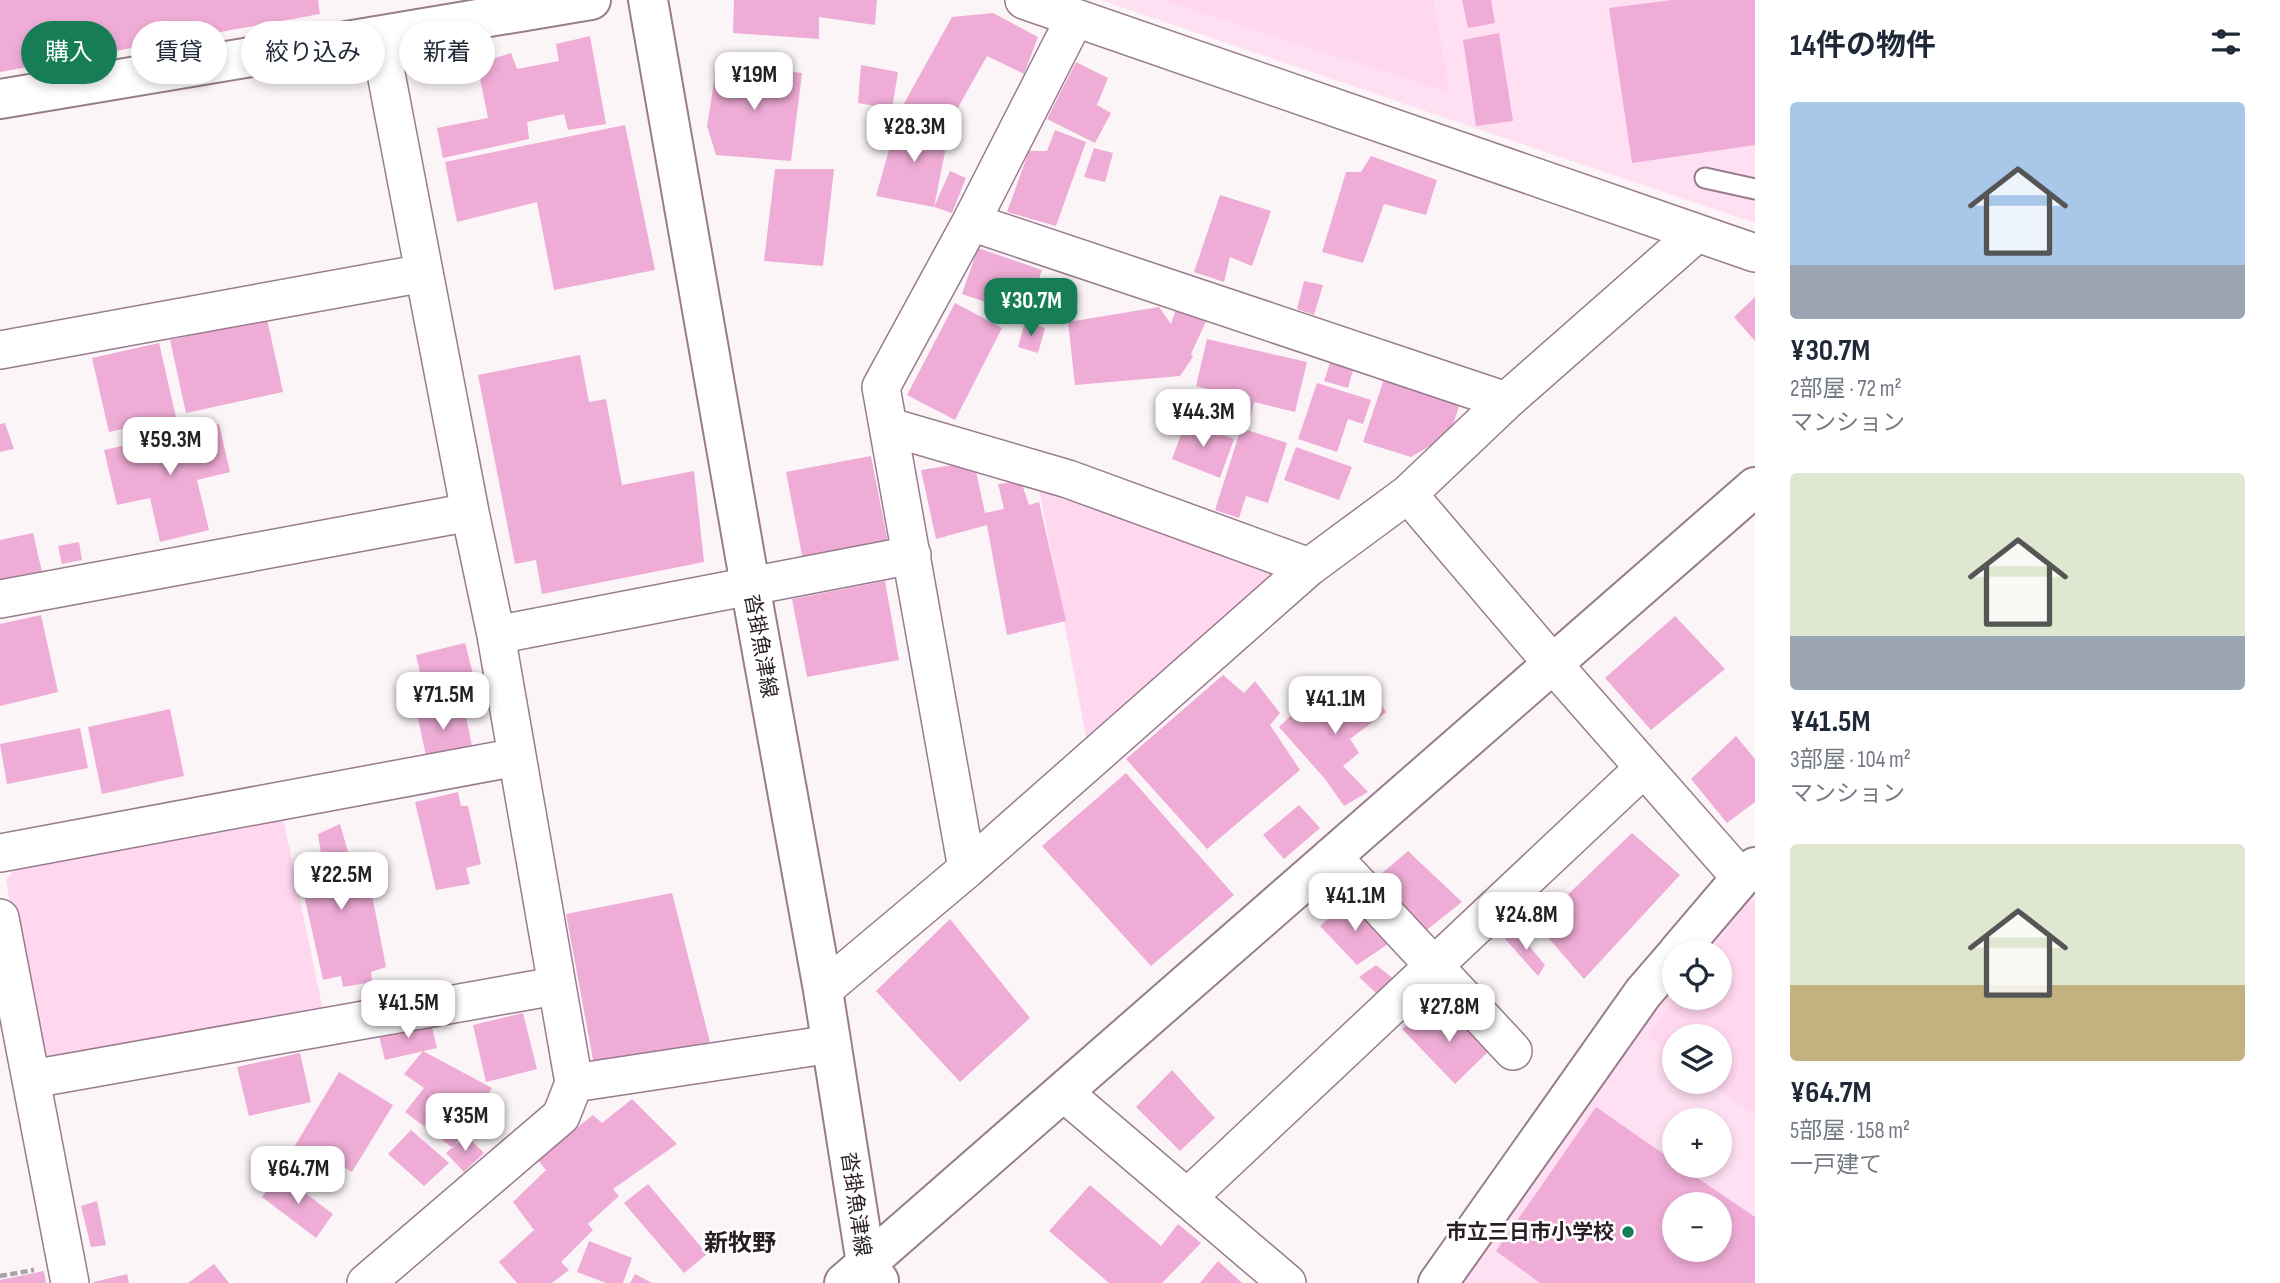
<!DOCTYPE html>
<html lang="ja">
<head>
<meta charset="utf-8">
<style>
  body { margin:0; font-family:"Sofia Sans Condensed","Noto Sans JP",sans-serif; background:#f6f6f7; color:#1f2937; height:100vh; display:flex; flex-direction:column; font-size:26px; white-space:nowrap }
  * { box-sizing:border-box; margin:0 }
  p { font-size:23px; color:#747a83 }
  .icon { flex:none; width:38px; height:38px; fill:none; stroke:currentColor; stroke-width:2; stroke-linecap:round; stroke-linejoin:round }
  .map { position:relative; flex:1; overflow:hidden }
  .side { display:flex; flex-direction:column; background:#fff; width:525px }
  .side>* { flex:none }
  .guide { position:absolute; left:21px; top:21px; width:665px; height:63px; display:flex; gap:14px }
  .controls { position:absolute; left:1662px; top:940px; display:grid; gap:14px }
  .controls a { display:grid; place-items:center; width:70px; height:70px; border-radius:50%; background:#fff; box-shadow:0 4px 10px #0003; font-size:35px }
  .price { position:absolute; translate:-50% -60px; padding:0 16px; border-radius:14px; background:#fff; color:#222; font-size:23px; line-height:46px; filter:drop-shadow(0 2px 4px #0008) }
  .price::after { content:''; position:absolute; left:50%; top:42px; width:21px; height:16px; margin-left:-10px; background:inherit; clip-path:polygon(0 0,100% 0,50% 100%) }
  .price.selected { background:#177d56; color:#fff }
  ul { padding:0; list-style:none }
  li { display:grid; align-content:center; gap:14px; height:371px; padding:0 35px }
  li span { display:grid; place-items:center; height:217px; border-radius:7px; color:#555 }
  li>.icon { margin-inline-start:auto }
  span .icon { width:126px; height:126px; fill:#fffc; stroke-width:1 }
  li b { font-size:30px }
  h2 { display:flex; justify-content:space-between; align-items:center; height:84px; padding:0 35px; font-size:30px }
  .chip { padding:0 24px; border-radius:32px; background:#fff; box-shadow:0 4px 10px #0003; font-size:24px; line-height:63px }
  .chip.selected { background:#177d56; color:#fff }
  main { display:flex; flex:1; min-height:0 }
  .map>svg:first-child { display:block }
  .built { fill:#ffdff2; fill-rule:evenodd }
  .green { fill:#ffd7ef }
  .building { fill:#efacd6; fill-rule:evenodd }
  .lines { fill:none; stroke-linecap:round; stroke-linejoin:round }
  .lane-casing { stroke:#987c8d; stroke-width:23 }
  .street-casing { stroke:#987c8d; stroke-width:40 }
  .secondary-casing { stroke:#987c8d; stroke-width:42 }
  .path { stroke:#a9a1a6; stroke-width:4.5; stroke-dasharray:7 3.5; stroke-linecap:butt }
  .lane { stroke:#fff; stroke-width:19 }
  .street { stroke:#fff; stroke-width:37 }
  .secondary { stroke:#fff; stroke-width:38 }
  .poi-dot { fill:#177d56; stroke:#fff; stroke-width:2.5 }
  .labels { text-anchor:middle; stroke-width:5; stroke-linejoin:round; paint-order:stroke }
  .street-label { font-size:21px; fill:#291e25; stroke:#fff }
  .poi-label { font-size:21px; font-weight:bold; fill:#291e25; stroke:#fff; text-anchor:end }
  .quarter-label { font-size:24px; font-weight:bold; fill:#291e25; stroke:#fff }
</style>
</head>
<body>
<main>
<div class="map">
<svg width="1755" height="1283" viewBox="0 0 1755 1283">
  <rect width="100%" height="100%" fill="#fbf5f8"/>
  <path class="built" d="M 1101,0 L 1755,0 L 1755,223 L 1516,142 Z
    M 1755,891 L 1755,1283 L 1456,1283 L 1675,981 L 1675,998 L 1720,998 L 1720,952 L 1699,952 ZM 1675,1036 L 1720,1036 L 1720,1082 L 1675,1082 ZM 1675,1120 L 1720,1120 L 1720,1166 L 1675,1166 ZM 1675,1204 L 1720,1204 L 1720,1250 L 1675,1250 Z"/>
  <path class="green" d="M 1163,0 L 1433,0 L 1450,93 Z
    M 1038,484 L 1286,575 L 1088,747 Z
    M 282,813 L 323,1010 L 50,1062 L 38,1057 L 6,880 L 18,865 Z
    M 1755,901 L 1755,1116 L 1709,1082 L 1720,1082 L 1720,1036 L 1675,1036 L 1675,1056 L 1647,1035 L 1676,998 L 1720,998 L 1720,952 L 1711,952 L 1742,911 Z"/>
  <path class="building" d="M 0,0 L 318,0 L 320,14 L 0,72 Z
    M 734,0 L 877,0 L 875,25 L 819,17 L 819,39 L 733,33 Z
    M 1462,0 L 1491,0 L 1495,23 L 1468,28 Z
    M 1672,0 L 1755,0 L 1755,145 L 1632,163 L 1609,8 Z
    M 993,13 L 1038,37 L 1024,74 L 987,56 L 947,127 L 902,107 L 952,17 Z
    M 1499,33 L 1513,121 L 1476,126 L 1463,40 Z
    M 590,36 L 606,124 L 568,130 L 564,114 L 527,122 L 529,139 L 443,158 L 437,128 L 488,118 L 477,64 L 511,53 L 517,69 L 559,61 L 556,44 Z
    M 1076,62 L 1108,78 L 1097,105 L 1111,113 L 1095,143 L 1047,119 Z
    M 717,63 L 802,73 L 791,161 L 716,155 L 707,126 Z
    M 861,65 L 898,72 L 892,109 L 858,103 Z
    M 898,118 L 949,132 L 934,207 L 876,196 Z
    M 625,125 L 655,270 L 554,290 L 537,202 L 457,222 L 445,162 Z
    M 1055,130 L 1086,142 L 1056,226 L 1007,212 L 1029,151 L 1047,151 Z
    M 1094,148 L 1113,153 L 1105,182 L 1084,177 Z
    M 1371,156 L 1437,180 L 1426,215 L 1384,204 L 1363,263 L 1322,252 L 1346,172 L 1361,172 Z
    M 775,169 L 834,169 L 823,266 L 764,261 Z
    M 950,171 L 966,178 L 952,213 L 934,207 Z
    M 1220,195 L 1271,211 L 1252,266 L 1230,257 L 1224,282 L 1194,272 Z
    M 978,248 L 1042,270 L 1026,316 L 962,294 Z
    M 1304,281 L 1323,285 L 1314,315 L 1297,309 Z
    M 1755,297 L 1755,341 L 1734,317 Z
    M 955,303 L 1002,328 L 955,420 L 907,395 Z
    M 1159,307 L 1171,324 L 1176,309 L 1208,317 L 1191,354 L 1193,357 L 1180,376 L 1075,385 L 1068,322 Z
    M 267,319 L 283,392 L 186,413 L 170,340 Z
    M 1025,322 L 1045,328 L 1038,353 L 1018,347 Z
    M 1207,339 L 1307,362 L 1295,412 L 1254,402 L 1250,420 L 1218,412 L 1223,393 L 1196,386 Z
    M 159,343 L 176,417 L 109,432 L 92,358 Z
    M 580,355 L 589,402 L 606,399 L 622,485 L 694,471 L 704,562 L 542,594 L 536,560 L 515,564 L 478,375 Z
    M 1331,360 L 1354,367 L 1348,388 L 1324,381 Z
    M 1384,379 L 1460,403 L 1450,434 L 1411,457 L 1363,442 Z
    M 1317,383 L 1371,400 L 1363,424 L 1348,419 L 1337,452 L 1298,439 Z
    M 1186,421 L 1234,439 L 1220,478 L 1172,459 Z
    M 5,423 L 14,449 L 0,452 L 0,424 Z
    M 219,424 L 230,472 L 197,480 L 209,530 L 160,542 L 150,498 L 117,505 L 104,450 Z
    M 1241,428 L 1287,443 L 1268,503 L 1246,496 L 1239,518 L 1215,510 Z
    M 1296,447 L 1352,467 L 1339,500 L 1284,480 Z
    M 871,456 L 888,543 L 803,560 L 786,472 Z
    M 974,462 L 985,513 L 1004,509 L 998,484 L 1021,481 L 1029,505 L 1039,502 L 1066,621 L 1007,635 L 987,525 L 936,539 L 921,470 Z
    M 33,533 L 42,572 L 0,581 L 0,540 Z
    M 79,542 L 82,560 L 62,564 L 58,546 Z
    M 885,581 L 899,660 L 807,677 L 792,599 Z
    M 41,615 L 58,692 L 0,706 L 0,624 Z
    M 1675,616 L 1725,669 L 1651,730 L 1605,678 Z
    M 465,643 L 480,701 L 452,708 L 446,684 L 424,690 L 416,655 Z
    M 1223,675 L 1244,693 L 1255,681 L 1280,713 L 1270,725 L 1300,770 L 1207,849 L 1126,759 Z
    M 1361,676 L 1386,712 L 1350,739 L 1359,753 L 1343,766 L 1368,792 L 1344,806 L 1325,779 L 1279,727 L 1302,705 L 1318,713 Z
    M 445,708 L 447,720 L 466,716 L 472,746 L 426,756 L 417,714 Z
    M 170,709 L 184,776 L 102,794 L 88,727 Z
    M 80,728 L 88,768 L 7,784 L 0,744 Z
    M 1736,736 L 1755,759 L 1755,802 L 1727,823 L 1691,779 Z
    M 1126,773 L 1234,895 L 1151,966 L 1042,846 Z
    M 458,792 L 461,806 L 468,806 L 481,864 L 466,868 L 470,884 L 436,890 L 415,802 Z
    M 1299,805 L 1320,828 L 1284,859 L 1263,835 Z
    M 340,824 L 354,873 L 367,869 L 386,967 L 371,972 L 372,982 L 343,987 L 341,976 L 323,980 L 296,859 L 321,854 L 318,834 Z
    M 1632,833 L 1680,875 L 1584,979 L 1545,934 L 1568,915 L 1559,903 Z
    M 1408,851 L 1462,902 L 1419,936 L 1373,881 Z
    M 672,893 L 710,1042 L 594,1065 L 566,914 Z
    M 1350,899 L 1391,942 L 1357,965 L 1320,926 Z
    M 950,919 L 1030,1018 L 960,1082 L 876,991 Z
    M 1516,930 L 1545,965 L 1538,976 L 1505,939 Z
    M 1376,965 L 1394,979 L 1377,994 L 1359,977 Z
    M 1453,1009 L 1491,1049 L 1455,1084 L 1402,1029 L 1417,1015 L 1433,1030 Z
    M 523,1013 L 537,1069 L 486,1082 L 473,1025 Z
    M 430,1019 L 437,1048 L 385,1060 L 378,1032 Z
    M 423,1051 L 492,1088 L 453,1148 L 405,1112 L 424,1088 L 404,1074 Z
    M 300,1053 L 311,1102 L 249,1116 L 237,1067 Z
    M 1172,1070 L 1215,1118 L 1180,1151 L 1136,1107 Z
    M 339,1072 L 393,1105 L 352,1172 L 326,1157 L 312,1181 L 284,1164 Z
    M 632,1099 L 677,1144 L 613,1189 L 619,1196 L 588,1224 L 593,1230 L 561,1262 L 569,1270 L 552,1283 L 517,1283 L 499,1262 L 534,1230 L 513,1202 L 546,1170 L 537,1159 L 593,1115 L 602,1123 Z
    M 1596,1107 L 1675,1162 L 1675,1166 L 1680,1166 L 1755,1217 L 1755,1283 L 1540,1283 L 1496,1251 ZM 1675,1204 L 1720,1204 L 1720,1250 L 1675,1250 Z
    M 411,1130 L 449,1163 L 424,1186 L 388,1154 Z
    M 466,1135 L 484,1153 L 464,1172 L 446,1153 Z
    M 280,1174 L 333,1214 L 316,1238 L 262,1197 Z
    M 648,1184 L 707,1254 L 684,1273 L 624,1203 Z
    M 1090,1185 L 1161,1246 L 1178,1224 L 1201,1243 L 1162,1283 L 1109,1283 L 1049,1231 Z
    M 97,1201 L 106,1245 L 91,1247 L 81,1206 Z
    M 589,1241 L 632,1258 L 623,1283 L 606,1283 L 577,1272 Z
    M 1218,1261 L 1242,1283 L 1200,1283 Z
    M 214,1264 L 229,1283 L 188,1283 Z
    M 44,1271 L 46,1283 L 0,1283 L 0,1280 Z
    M 127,1274 L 129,1283 L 94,1283 L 94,1282 Z
    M 635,1274 L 652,1283 L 630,1283 Z"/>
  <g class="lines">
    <g class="lane-casing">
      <path id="lane" d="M 1705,178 L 1755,189"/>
    </g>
    <g class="street-casing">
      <path id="street" d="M 1024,0 L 1755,253
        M 971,222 L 1506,401
        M 0,350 L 424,273
        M 890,427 L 1068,479 L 1309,567
        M 1408,494 L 1552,663 L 1741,878
        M 0,599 L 470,512
        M 496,635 L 912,555
        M 0,853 L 517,757
        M 1332,856 L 1513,1051
        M 967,869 L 881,387 L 971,222 L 1075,18
        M 0,918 L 70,1283
        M 823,990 L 967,869 L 1309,567 L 1408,494 L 1506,401 L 1697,233
        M 32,1079 L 555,986
        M 574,1083 L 832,1044
        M 1063,1092 L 1287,1283
        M 1187,1198 L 1644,768
        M 366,1283 L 561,1116 L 574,1083 L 496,635 L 470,512 L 379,37"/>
    </g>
    <g class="secondary-casing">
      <path id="secondary" d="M 648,0 L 750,585 L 823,990 L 866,1264 L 844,1283
        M 0,99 L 591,0
        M 1678,952 L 1741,878 L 1755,867
        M 879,1281 L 866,1264 L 1755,487
        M 1438,1283 L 1643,993 L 1675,956"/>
    </g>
    <path class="path" d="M 0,1276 L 34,1270"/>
    <use href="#lane" class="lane"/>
    <use href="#street" class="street"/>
    <use href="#secondary" class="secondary"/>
  </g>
  <circle class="poi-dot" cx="1628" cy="1232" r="7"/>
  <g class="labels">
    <g class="street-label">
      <text transform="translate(761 646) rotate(80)" y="7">沓掛魚津線</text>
      <text transform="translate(856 1204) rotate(82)" y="7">沓掛魚津線</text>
    </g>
    <g class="poi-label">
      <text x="1614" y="1239">市立三日市小学校</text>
    </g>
    <g class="quarter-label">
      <text x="740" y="1251">新牧野</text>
    </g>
  </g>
</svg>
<div class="controls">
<a><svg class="icon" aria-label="locate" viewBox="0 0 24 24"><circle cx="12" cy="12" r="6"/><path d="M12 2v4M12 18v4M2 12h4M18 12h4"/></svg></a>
<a><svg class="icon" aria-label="layers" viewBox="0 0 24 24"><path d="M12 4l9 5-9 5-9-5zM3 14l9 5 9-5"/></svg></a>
<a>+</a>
<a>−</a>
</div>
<b class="price" style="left:754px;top:112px">¥19M</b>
<b class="price" style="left:914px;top:164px">¥28.3M</b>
<b class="price selected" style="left:1031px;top:338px">¥30.7M</b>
<b class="price" style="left:1203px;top:449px">¥44.3M</b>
<b class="price" style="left:170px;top:477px">¥59.3M</b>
<b class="price" style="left:443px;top:732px">¥71.5M</b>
<b class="price" style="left:1335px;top:736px">¥41.1M</b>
<b class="price" style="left:341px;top:912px">¥22.5M</b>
<b class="price" style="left:1355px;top:933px">¥41.1M</b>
<b class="price" style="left:1526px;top:952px">¥24.8M</b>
<b class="price" style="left:408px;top:1040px">¥41.5M</b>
<b class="price" style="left:1449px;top:1044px">¥27.8M</b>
<b class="price" style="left:465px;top:1153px">¥35M</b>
<b class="price" style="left:298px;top:1206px">¥64.7M</b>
<div class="guide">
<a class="chip selected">購入</a>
<a class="chip">賃貸</a>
<a class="chip">絞り込み</a>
<a class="chip">新着</a>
</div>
</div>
<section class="side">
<h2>14件の物件<svg class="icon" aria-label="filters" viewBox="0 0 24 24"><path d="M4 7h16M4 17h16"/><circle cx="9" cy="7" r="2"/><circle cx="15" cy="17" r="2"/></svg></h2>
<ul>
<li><span style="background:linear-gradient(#a9c7e8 75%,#9aa5b1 0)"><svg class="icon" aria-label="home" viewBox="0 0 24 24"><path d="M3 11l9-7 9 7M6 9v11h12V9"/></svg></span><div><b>¥30.7M</b><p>2部屋 · 72 m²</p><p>マンション</p></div></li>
<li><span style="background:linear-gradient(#dfe7d0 75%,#9aa5b1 0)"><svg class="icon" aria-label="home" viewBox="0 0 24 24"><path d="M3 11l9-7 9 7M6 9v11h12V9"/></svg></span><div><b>¥41.5M</b><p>3部屋 · 104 m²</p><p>マンション</p></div></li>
<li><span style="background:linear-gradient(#dfe7d0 65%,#c2b280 0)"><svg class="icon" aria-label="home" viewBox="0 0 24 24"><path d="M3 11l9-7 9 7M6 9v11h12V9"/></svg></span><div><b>¥64.7M</b><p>5部屋 · 158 m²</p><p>一戸建て</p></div></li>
</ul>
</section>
</main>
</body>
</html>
